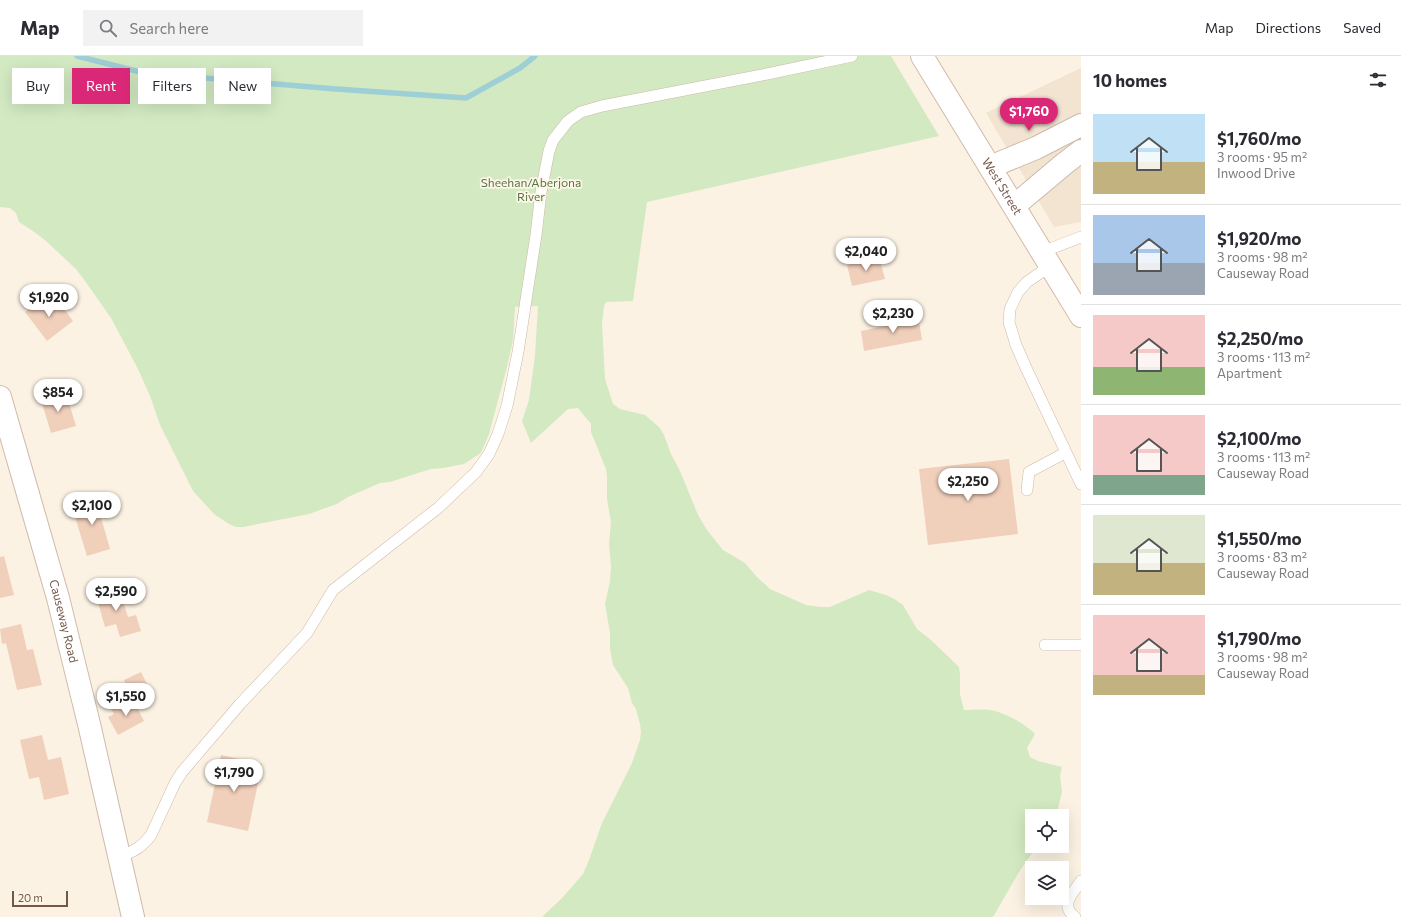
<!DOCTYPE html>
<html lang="en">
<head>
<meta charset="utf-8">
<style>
  body { margin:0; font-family:Commissioner,sans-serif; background:#f2f2f3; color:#2b2b33; height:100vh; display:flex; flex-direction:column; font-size:15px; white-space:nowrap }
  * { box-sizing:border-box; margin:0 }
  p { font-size:13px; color:#7c7c81 }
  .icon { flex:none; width:22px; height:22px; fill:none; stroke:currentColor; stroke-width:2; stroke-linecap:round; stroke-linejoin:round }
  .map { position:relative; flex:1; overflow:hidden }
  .panel { display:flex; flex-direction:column; background:#fff; width:320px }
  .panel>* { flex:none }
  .banner { position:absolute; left:12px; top:12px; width:380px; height:36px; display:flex; gap:8px }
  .buttons { position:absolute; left:1025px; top:753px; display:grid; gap:8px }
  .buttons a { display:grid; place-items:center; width:44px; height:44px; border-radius:0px; background:#fff; box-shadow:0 4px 16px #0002; font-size:20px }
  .scale { position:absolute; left:12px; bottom:10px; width:56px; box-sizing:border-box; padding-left:4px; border:2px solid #735849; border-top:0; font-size:11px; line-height:14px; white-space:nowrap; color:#735849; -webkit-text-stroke:3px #fff6e9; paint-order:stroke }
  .price { position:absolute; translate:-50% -34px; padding:0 9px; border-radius:14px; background:#fff; color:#222; font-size:13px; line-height:26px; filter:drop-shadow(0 1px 2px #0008) }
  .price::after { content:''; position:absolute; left:50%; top:24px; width:12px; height:9px; margin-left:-6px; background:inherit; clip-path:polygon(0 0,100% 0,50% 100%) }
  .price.on { background:#db2777; color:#fff }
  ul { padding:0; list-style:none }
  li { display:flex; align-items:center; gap:12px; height:100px; padding:0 12px }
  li+li { border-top:1px solid #e1e1e2 }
  li span { display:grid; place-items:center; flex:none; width:112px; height:80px; border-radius:0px; color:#555 }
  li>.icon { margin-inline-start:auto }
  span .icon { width:48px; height:48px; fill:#fffc; stroke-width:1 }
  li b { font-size:17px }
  h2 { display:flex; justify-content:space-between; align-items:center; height:48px; padding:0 12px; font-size:17px }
  .tag { padding:0 14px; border-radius:0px; background:#fff; box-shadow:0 4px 16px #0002; font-size:14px; line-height:36px }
  .tag.on { background:#db2777; color:#fff }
  header { display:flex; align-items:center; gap:24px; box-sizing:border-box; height:56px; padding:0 20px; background:#fff; border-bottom:1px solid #e1e1e2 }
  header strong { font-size:19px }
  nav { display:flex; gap:22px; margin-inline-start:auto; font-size:14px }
  .search { width:280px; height:36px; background:#f2f2f3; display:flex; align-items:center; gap:10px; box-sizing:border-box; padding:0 14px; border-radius:0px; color:#7c7c81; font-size:15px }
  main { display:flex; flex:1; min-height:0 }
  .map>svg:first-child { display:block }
  .residential { fill:#f3e3d1 }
  .green { fill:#d2e9c2 }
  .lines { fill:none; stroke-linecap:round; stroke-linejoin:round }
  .stream { stroke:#9eced6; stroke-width:5.5 }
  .building { fill:#f0cfbb }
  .lane-casing { stroke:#cdb9aa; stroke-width:12 }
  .street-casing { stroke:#cdb9aa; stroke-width:24 }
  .secondary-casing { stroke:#d2bbaa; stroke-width:24 }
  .lane { stroke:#fff; stroke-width:11 }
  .street { stroke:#fff; stroke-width:22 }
  .secondary { stroke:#fff; stroke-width:22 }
  .labels { text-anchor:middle; stroke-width:3.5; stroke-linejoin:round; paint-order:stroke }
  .park-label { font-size:12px; fill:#537842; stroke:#fff6e9 }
  .street-label { font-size:12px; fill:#735849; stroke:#fff6e9 }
</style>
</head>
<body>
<header>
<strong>Map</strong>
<div class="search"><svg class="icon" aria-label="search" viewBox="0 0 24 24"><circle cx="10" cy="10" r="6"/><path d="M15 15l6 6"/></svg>Search here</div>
<nav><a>Map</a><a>Directions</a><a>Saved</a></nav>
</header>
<main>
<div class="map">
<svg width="1081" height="861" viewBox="0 0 1081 861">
  <rect width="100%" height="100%" fill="#fcf2e3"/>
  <path class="residential" d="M 1081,12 L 1081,166 L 1054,171 L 986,57 Z"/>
  <path class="green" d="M 0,0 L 891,0 L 939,80 L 647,146 L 633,245 L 606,246 L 604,250 L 602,268 L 605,323 L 613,348 L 620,353 L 645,359 L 659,371 L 664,379 L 671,398 L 680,415 L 698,459 L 707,474 L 723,494 L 745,507 L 757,521 L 770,533 L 806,549 L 821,551 L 830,551 L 869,534 L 886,539 L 896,544 L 903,549 L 917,573 L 931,584 L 959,611 L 960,619 L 960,638 L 964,654 C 972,654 981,653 990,654 C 1004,656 1026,668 1035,678 L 1027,692 L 1030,701 L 1038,705 L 1062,711 L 1060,720 L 1062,736 L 1056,760 L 1032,760 L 1032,790 L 1037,790 L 1019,816 L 993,861 L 542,861 L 562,842 L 583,818 L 589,804 L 602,767 L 632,707 L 640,684 L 641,675 L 640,668 L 636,653 L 632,647 L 628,632 L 613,609 L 610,593 L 610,577 L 605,548 L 610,525 L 611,510 L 609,488 L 611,466 L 607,443 L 607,421 L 606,413 L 591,376 L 591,368 L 578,352 L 568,353 L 531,387 L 522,365 L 529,344 L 535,299 L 538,250 L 515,251 L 513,284 L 507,311 L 489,378 L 481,397 L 464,408 L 443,412 L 431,413 L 390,426 L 380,427 L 348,441 L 337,448 L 309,458 L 243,471 L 236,471 L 229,468 L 214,458 L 193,435 L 160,369 L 150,340 L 138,313 L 111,262 L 90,232 L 76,213 L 46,185 L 33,175 L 19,166 L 16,157 L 10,152 L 0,151 Z"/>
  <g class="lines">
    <path class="stream" d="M 77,0 L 144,17 L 336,33 L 466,42 L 520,12 L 535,0"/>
  </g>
  <path class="building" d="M 879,201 L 885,223 L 852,230 L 847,209 Z
    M 45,241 L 52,250 L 58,245 L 73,265 L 47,285 L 25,256 Z
    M 918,259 L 922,284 L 864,295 L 861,275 L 890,269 L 889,265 Z
    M 66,337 L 76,370 L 51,377 L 41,344 Z
    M 1009,403 L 1018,478 L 928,489 L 919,413 Z
    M 105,441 L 109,456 L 100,458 L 110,493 L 87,500 L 72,451 Z
    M 4,500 L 14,539 L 0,542 L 0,501 Z
    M 118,529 L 128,561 L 136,559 L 141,575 L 120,581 L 116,568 L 105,571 L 95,536 Z
    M 21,568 L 27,594 L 33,593 L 42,629 L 17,634 L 6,587 L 2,588 L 0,573 Z
    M 141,616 L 148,630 L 131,639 L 124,624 Z
    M 132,642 L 144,665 L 118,679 L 108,661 L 114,658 L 111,653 Z
    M 42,679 L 48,704 L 61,701 L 69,738 L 44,744 L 39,721 L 29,723 L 20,684 Z
    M 221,699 L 262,708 L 248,775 L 207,766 Z"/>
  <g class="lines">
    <g class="lane-casing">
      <path id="lane" d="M 1042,196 L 1081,181
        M 1050,210 L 1027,226 L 1018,236 L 1010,253 L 1009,266 L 1016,289 L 1027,314 L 1081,428
        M 1027,434 L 1029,416 L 1065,397
        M 1045,589 L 1081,589
        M 120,801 C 135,794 140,793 151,779 L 175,727 L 182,716 L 240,648 L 307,577 L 333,534 L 438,452 L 476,416 L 489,398 L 498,378 L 507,350 L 518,296 L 536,179 L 541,136 L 549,95 L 553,84 L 568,65 L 581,56 L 602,50 L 767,18 L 852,0
        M 1075,861 C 1059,849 1073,837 1081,825"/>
    </g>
    <g class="street-casing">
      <g id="street">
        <path d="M 990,111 L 1036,92 L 1081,69"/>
        <path d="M 1014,150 L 1064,108 L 1081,95"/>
        <path id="s1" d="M 0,341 L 58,542 L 89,668 L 133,861"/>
      </g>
    </g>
    <g class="secondary-casing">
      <g id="secondary">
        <path id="s2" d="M 922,0 L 1081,260"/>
      </g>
    </g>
    <use href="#lane" class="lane"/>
    <use href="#street" class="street"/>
    <use href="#secondary" class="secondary"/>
  </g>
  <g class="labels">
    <g class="park-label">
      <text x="531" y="131">Sheehan/Aberjona<tspan x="531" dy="14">River</tspan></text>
    </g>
    <g class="street-label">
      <text dy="4" stroke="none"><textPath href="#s2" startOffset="153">West Street</textPath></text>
      <text dy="4" stroke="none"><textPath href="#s1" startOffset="233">Causeway Road</textPath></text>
    </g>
  </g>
</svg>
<div class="buttons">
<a><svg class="icon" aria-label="locate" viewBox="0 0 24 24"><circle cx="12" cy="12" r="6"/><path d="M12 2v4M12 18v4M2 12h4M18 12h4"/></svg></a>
<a><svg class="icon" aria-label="layers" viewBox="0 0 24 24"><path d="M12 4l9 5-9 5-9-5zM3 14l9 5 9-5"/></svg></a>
</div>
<div class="scale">20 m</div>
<b class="price on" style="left:1029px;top:76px">$1,760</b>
<b class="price" style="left:866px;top:216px">$2,040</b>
<b class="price" style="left:49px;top:262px">$1,920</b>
<b class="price" style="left:893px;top:278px">$2,230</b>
<b class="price" style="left:58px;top:357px">$854</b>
<b class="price" style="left:968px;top:446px">$2,250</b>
<b class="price" style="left:92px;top:470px">$2,100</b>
<b class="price" style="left:116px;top:556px">$2,590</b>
<b class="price" style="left:126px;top:661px">$1,550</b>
<b class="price" style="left:234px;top:737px">$1,790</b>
<div class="banner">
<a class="tag">Buy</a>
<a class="tag on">Rent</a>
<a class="tag">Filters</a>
<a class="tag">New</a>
</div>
</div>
<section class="panel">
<h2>10 homes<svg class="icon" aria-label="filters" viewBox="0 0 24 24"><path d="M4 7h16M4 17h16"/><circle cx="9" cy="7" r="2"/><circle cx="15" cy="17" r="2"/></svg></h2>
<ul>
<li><span style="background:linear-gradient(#bfe0f5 60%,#c2b280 0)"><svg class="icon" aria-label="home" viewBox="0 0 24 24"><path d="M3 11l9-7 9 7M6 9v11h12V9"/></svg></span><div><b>$1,760/mo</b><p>3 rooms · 95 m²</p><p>Inwood Drive</p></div></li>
<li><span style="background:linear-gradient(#a9c7e8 60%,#9aa5b1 0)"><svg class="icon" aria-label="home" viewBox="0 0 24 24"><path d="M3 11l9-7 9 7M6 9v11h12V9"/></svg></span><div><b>$1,920/mo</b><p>3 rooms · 98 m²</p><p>Causeway Road</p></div></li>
<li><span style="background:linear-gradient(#f6c9c9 65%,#8fb573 0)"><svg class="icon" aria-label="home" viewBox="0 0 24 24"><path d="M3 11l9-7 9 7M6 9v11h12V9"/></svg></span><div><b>$2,250/mo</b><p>3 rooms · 113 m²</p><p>Apartment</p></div></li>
<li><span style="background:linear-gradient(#f6c9c9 75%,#7fa58c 0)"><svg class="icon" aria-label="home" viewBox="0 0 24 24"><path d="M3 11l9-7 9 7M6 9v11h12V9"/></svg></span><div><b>$2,100/mo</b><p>3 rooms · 113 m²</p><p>Causeway Road</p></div></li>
<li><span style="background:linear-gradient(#dfe7d0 60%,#c2b280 0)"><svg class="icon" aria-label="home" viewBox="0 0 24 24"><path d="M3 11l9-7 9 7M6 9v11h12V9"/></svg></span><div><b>$1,550/mo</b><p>3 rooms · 83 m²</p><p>Causeway Road</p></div></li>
<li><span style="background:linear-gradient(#f6c9c9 75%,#c2b280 0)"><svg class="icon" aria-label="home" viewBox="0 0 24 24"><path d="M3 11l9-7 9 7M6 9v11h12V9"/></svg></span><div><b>$1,790/mo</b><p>3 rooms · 98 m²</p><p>Causeway Road</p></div></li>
</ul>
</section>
</main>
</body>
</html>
